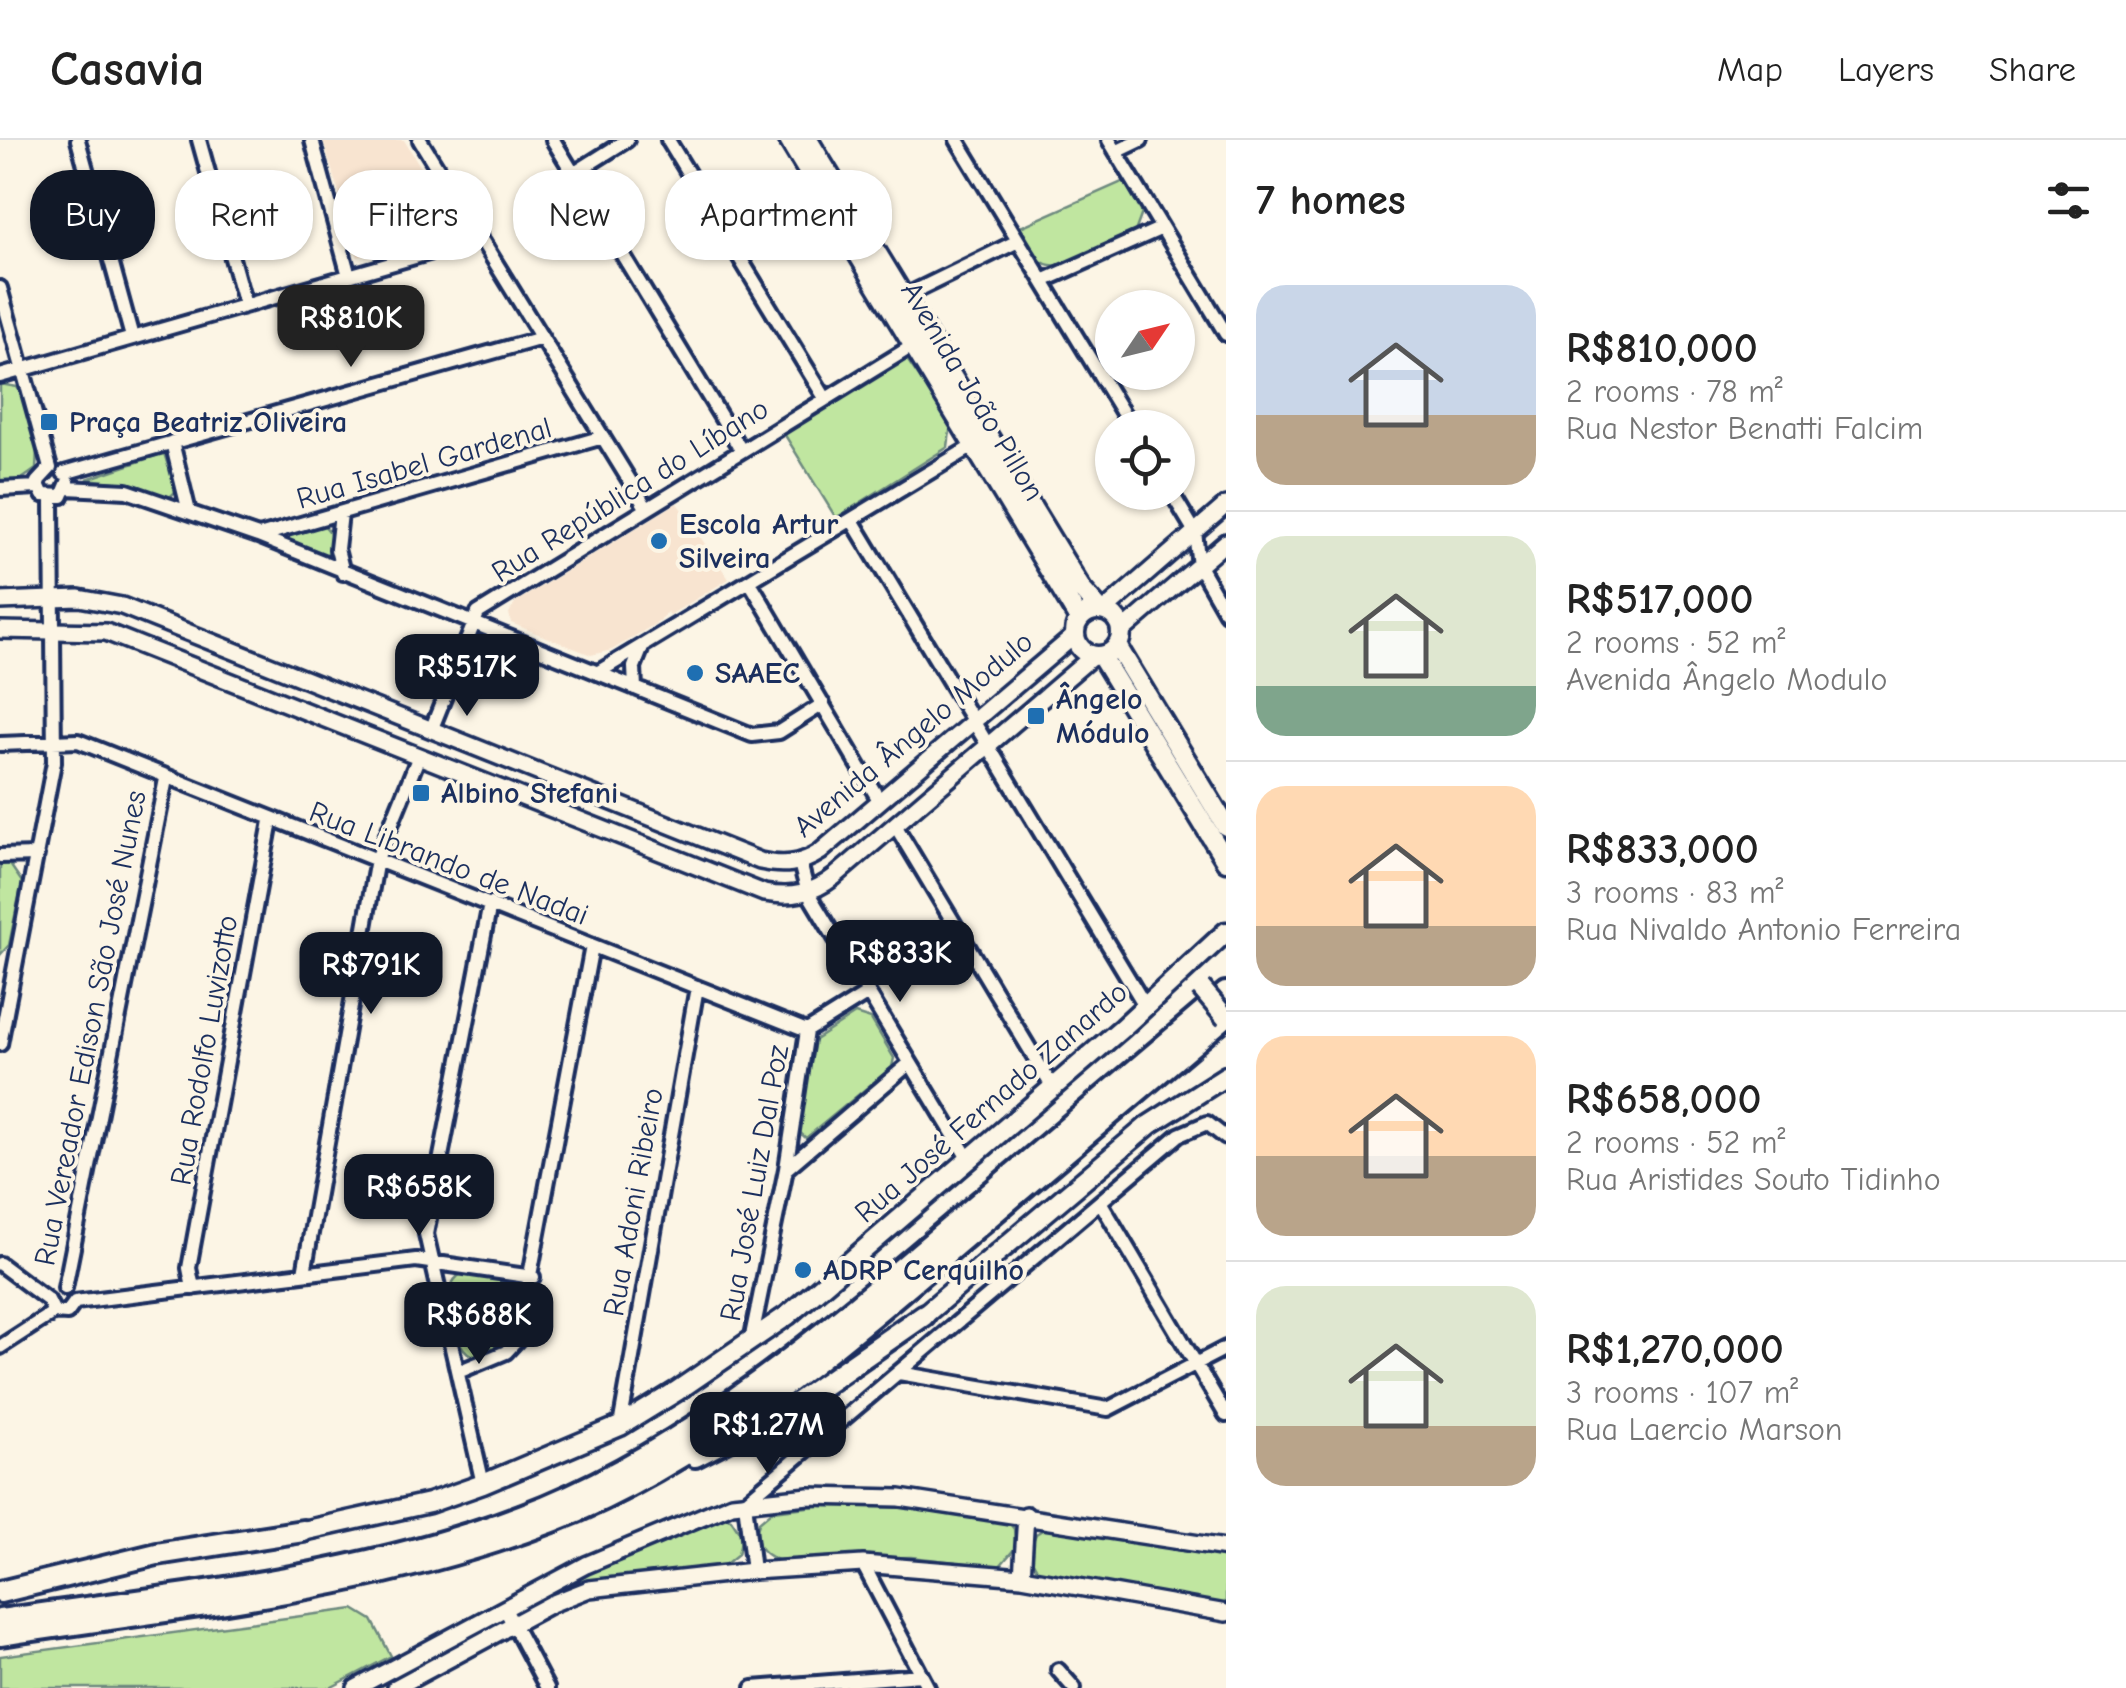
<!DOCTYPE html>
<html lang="en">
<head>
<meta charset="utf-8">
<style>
  body { margin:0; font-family:"Comic Neue",sans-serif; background:#f2f2f2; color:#222; height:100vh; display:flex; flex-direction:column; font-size:38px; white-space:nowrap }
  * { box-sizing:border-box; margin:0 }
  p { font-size:32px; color:#767676 }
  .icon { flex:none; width:55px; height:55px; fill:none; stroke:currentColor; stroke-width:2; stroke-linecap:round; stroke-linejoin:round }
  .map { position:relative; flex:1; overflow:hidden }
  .details { display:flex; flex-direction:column; background:#fff; width:900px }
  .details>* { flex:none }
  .top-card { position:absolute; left:30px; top:30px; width:950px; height:90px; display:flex; gap:20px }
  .needle { width:65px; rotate:55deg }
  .buttons { position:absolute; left:1095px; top:150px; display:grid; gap:20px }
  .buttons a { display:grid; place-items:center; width:100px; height:100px; border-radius:50%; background:#fff; box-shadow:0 2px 8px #0004; font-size:50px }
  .price { position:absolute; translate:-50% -85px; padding:0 22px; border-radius:20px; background:#111827; color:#fff; font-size:32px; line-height:65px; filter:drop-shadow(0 2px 5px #0008) }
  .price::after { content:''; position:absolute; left:50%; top:60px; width:30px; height:22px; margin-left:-15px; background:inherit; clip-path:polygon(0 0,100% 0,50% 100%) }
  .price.active { background:#222; color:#fff }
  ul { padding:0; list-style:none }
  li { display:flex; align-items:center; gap:30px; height:250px; padding:0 30px }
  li+li { border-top:2px solid #e0e0e0 }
  li span { display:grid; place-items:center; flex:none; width:280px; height:200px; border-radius:30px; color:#555 }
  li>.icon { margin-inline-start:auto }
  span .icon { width:120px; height:120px; fill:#fffc; stroke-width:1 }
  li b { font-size:42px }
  h2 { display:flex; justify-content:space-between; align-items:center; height:120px; padding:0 30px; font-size:42px }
  .pill { padding:0 35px; border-radius:40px; background:#fff; box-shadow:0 2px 8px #0004; font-size:35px; line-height:90px }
  .pill.active { background:#111827; color:#fff }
  header { display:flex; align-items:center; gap:60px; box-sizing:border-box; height:140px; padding:0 50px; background:#fff; border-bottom:2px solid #e0e0e0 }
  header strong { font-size:48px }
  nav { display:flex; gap:55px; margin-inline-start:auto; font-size:35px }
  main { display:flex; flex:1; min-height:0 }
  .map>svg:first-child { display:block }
  .built { fill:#f8e4d0 }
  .green { fill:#c0e6a0; stroke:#6e8a7f; stroke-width:2.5 }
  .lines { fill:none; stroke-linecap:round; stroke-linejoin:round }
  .minor-casing { stroke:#1b2f5e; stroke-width:20 }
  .tertiary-casing { stroke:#1b2f5e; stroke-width:22 }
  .secondary-casing { stroke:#1b2f5e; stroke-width:25 }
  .trunk-casing { stroke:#1b2f5e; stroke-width:28 }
  .minor { stroke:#fcf5e5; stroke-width:12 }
  .tertiary { stroke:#fcf5e5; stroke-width:15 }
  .secondary { stroke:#fcf5e5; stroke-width:18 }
  .trunk { stroke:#fcf5e5; stroke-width:20 }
  .secondary-bridge-casing { stroke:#1b2f5e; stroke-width:25; stroke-linecap:butt }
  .secondary-bridge { stroke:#fcf5e5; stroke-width:18 }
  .poi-dot { fill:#1f6fb2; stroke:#fcf5e5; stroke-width:4 }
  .labels { text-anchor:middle; stroke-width:8; stroke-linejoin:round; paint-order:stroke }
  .street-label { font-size:30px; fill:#1b2f5e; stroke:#fcf5e5 }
  .poi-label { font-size:30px; font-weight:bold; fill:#1b2f5e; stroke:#fcf5e5; text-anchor:start }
</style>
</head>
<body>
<header>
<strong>Casavia</strong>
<nav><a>Map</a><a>Layers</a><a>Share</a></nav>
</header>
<main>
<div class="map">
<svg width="1226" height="1548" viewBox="0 0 1226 1548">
  <rect width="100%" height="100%" fill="#fcf5e5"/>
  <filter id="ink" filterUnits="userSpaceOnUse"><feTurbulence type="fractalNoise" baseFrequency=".01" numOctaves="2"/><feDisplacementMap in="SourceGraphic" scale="20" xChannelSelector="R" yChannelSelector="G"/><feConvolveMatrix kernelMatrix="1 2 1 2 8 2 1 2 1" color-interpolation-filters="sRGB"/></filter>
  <g filter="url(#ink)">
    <path class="built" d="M 323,0 L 404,0 L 452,78 L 451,92 L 358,117 Z
      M 677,363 L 729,439 L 670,475 L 667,472 L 660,481 L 612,510 L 591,515 L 511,483 L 509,473 L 516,462 Z"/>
    <path class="green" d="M 1124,41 L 1142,73 L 1135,92 L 1060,125 C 1036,129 1029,106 1018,88 Z
      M 906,218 L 951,283 L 948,307 L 836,378 L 783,292 Z
      M 0,244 L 17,247 L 22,254 L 37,309 L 36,329 L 19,341 L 0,343 Z
      M 164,313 L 176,351 L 170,357 L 128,344 L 87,339 Z
      M 324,385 L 332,395 L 332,409 L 325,416 L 280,398 Z
      M 9,723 L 22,742 L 9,805 L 0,815 L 0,724 Z
      M 855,874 L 871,879 L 894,918 L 892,927 L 806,998 L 798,991 L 815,900 Z
      M 463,1133 L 506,1142 L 519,1163 L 511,1199 L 476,1217 C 453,1213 434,1146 463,1133 Z
      M 834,1364 L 905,1365 L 1007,1380 L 1014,1389 L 1016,1407 L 999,1427 L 911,1417 L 778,1420 C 759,1413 753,1401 759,1382 L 772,1371 Z
      M 719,1375 L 731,1379 L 742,1396 L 738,1414 L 722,1427 L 588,1445 L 532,1465 L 579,1436 Z
      M 1047,1387 L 1226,1416 L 1226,1467 L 1038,1431 L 1028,1413 L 1036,1394 Z
      M 354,1469 L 372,1480 L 391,1516 L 330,1548 L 0,1548 L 0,1516 Z"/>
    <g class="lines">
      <g class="minor-casing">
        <path id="minor" d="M 78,0 L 132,197
          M 199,0 L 245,165
          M 312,0 L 349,136
          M 420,0 L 647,369
          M 553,0 L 741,310
          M 668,0 L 825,258
          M 957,0 L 1132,288
          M 1109,0 L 1226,194
          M 1116,12 L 1141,0
          M 573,34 L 627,0
          M 1043,141 L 1162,88
          M 0,148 L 50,328
          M 899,159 L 1018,101
          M 0,236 L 481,98
          M 172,302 L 189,372
          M 50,328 L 37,342 L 43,355 L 62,356 L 68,342
          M 64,333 L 542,198
          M 67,348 L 127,351 L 258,396 L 752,595 L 779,592 L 823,564
          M 0,349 L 37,347
          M 1171,352 L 1195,392 L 1199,426 L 1226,473
          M 341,373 L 337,409 L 343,433
          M 852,380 L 1144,864
          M 259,396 L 603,297
          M 750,442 L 879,660
          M 597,533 L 978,303
          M 635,548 L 634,527 L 642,507
          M 432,588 L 478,473 L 914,205
          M 0,604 L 78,601 L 807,891 L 868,853
          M 895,685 L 1053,948
          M 0,716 L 37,715
          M 800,723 L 808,753 L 969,1020
          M 0,904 L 54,622 L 52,359
          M 786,1029 L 910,923
          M 1101,1063 L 1226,1275
          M 0,1124 L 48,1160 L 54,1172 L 67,1173 L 75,1162
          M 304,1133 L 377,719 L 419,616
          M 65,1148 L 166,639
          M 193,1148 L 189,1128 L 271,681
          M 75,1162 L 416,1120 L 533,1137
          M 751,1201 L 786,1029 L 807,891
          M 0,1207 L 54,1172
          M 458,1232 L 506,1212 L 518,1199 L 592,806
          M 899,1233 L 1108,1269 L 1226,1208
          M 620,1286 L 697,847
          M 483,1344 L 426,1094 L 490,764
          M 863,1424 L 928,1548
          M 753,1431 L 745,1362 L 1179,995 L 1207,983 L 1226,998
          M 505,1469 L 547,1548
          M 1058,1530 L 1074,1548
          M 753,1548 L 921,1535"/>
      </g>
      <g class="tertiary-casing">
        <path id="tertiary" d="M 0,461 L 79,458 L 122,466 L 760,721 C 783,726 800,725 820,712 L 1075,495
          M 1105,470 L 1226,365
          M 0,490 L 106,492 L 764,753 C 791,758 812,754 834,737 L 1094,515
          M 1121,492 L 1226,402
          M 1022,1437 L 1026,1375
          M 356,1548 L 586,1425 L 732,1364 L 809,1356 L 900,1358 L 1226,1408
          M 395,1548 L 551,1464 L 589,1449 L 753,1431 L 863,1424 L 1022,1437 L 1226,1473"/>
      </g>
      <g class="secondary-casing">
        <path id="secondary" d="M 789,0 L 1079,479
          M 808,0 L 1082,450 L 1099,469
          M1075 493a23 23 0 1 1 46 0a23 23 0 1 1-46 0Z
          M 1117,506 L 1226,686
          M 1101,516 L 1226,721
          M 924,1175 L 1149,985 L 1226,936
          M 303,1391 L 429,1363 L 483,1344 L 620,1286 L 677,1251 L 788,1175 L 1122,888 L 1226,792"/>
      </g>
      <g class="trunk-casing">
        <path id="trunk" d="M 695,1316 L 790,1268 L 924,1175
          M 0,1452 L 157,1414 L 303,1391
          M 0,1480 C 184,1453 373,1437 546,1366 C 693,1305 829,1190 949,1088 C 1041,1010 1134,931 1226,853
          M 0,1495 C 187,1466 375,1450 553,1381 C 700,1324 837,1207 956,1105 C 1046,1029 1136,952 1226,876"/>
      </g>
      <use href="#minor" class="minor"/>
      <use href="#tertiary" class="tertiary"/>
      <use href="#secondary" class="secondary"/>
      <use href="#trunk" class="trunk"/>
      <g class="secondary-bridge-casing">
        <path id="secondary-bridge" d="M 1201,848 L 1226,878"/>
      </g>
      <use href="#secondary-bridge" class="secondary-bridge"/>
    </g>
  </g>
  <g class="poi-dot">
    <rect x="39" y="272" width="20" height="20" rx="5"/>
    <circle cx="659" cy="401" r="10"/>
    <circle cx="695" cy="533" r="10"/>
    <rect x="1026" y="566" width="20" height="20" rx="5"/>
    <rect x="411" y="643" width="20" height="20" rx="5"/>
    <circle cx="803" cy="1130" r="10"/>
  </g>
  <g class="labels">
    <g class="street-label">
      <text transform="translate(973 251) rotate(59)" y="10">Avenida João Pillon</text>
      <text transform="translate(424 323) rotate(-16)" y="10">Rua Isabel Gardenal</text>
      <text transform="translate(630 350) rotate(-32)" y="10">Rua República do Líbano</text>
      <text transform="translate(913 594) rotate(-40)" y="10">Avenida Ângelo Modulo</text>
      <text transform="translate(449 723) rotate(21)" y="10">Rua Librando de Nadai</text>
      <text transform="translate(90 888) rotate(-79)" y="10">Rua Vereador Edison São José Nunes</text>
      <text transform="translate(204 910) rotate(-80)" y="10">Rua Rodolfo Luvizotto</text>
      <text transform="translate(991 962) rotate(-41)" y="10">Rua José Fernado Zanardo</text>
      <text transform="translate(754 1043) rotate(-80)" y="10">Rua José Luiz Dal Poz</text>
      <text transform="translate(633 1062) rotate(-80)" y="10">Rua Adoni Ribeiro</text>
    </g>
    <g class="poi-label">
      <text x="69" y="292">Praça Beatriz Oliveira</text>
      <text x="679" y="394">Escola Artur<tspan x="679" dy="34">Silveira</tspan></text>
      <text x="715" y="543">SAAEC</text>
      <text x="1056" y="569">Ângelo<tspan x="1056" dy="34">Módulo</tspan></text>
      <text x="441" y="663">Albino Stefani</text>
      <text x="823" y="1140">ADRP Cerquilho</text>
    </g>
  </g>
</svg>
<div class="buttons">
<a><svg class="needle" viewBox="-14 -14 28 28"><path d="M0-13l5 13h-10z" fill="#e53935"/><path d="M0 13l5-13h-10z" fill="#767676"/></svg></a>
<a><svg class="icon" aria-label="locate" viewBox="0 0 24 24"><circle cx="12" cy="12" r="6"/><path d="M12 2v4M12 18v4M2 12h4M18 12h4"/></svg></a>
</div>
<b class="price active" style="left:351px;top:230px">R$810K</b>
<b class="price" style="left:467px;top:579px">R$517K</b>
<b class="price" style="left:900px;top:865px">R$833K</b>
<b class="price" style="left:371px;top:877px">R$791K</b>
<b class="price" style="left:419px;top:1099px">R$658K</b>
<b class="price" style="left:479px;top:1227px">R$688K</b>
<b class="price" style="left:768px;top:1337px">R$1.27M</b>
<div class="top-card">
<a class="pill active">Buy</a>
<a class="pill">Rent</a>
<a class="pill">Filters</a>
<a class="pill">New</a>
<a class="pill">Apartment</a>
</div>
</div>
<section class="details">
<h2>7 homes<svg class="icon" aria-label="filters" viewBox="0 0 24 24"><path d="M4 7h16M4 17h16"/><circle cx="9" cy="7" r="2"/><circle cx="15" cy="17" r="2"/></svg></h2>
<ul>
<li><span style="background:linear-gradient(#c9d6e8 65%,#b9a48a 0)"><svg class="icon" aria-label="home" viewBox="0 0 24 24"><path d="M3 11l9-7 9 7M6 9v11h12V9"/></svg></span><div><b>R$810,000</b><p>2 rooms · 78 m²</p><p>Rua Nestor Benatti Falcim</p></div></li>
<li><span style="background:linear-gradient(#dfe7d0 75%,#7fa58c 0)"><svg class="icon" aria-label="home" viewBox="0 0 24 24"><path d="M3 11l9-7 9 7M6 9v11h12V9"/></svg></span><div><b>R$517,000</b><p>2 rooms · 52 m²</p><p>Avenida Ângelo Modulo</p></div></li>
<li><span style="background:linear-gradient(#ffd9b3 70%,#b9a48a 0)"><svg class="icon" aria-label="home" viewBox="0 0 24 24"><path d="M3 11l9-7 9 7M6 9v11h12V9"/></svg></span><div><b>R$833,000</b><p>3 rooms · 83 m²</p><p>Rua Nivaldo Antonio Ferreira</p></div></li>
<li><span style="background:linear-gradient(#ffd9b3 60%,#b9a48a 0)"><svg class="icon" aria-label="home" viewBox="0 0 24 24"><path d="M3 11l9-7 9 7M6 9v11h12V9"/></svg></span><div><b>R$658,000</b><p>2 rooms · 52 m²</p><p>Rua Aristides Souto Tidinho</p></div></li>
<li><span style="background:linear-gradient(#dfe7d0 70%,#b9a48a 0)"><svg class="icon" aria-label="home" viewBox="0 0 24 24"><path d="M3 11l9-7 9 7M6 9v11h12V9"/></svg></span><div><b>R$1,270,000</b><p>3 rooms · 107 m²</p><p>Rua Laercio Marson</p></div></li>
</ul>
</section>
</main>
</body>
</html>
